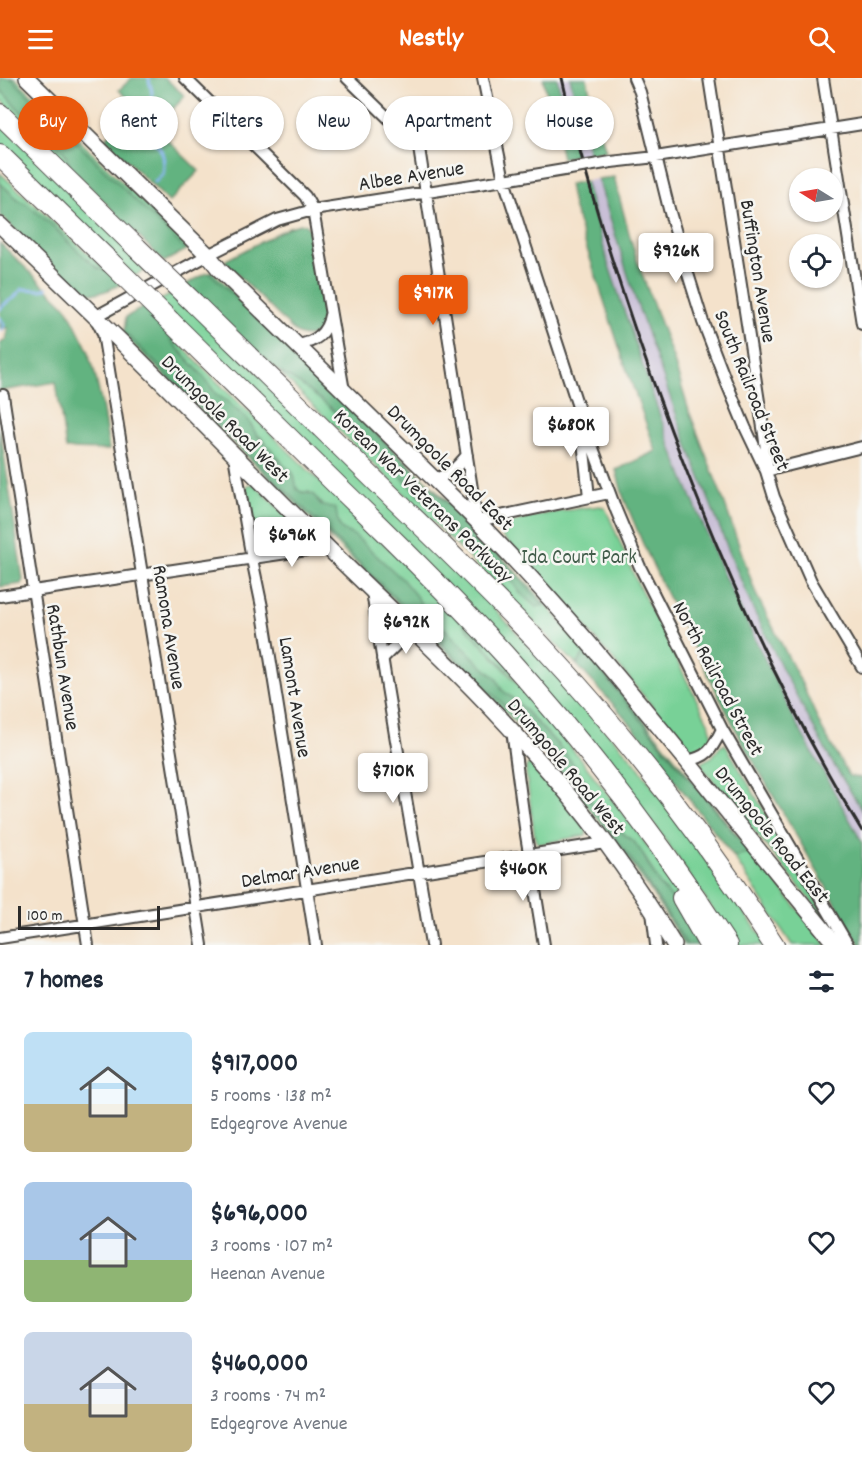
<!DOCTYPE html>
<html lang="en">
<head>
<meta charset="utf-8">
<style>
  body { margin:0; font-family:Dekko,sans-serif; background:#f6f6f7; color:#1f2937; height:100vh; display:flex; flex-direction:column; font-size:22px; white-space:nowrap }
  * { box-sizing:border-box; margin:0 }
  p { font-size:20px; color:#747a83 }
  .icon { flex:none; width:33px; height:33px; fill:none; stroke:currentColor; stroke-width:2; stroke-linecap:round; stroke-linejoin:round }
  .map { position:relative; height:867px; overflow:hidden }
  .details { display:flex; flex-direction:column; background:#fff; flex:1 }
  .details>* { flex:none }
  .guide { position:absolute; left:18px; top:18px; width:826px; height:54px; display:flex; gap:12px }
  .needle { width:39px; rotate:281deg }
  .tools { position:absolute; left:789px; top:90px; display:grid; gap:12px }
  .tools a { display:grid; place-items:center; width:54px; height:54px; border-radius:50%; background:#fff; box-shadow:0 2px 4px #0004; font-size:30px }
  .scale { position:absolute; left:18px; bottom:15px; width:142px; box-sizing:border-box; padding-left:6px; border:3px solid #2b2b2b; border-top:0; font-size:16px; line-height:21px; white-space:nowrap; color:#2b2b2b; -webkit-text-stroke:4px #f6f6f2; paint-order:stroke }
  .price { position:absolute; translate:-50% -51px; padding:0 14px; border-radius:6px; background:#fff; color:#222; font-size:20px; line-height:39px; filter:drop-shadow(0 2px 3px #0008) }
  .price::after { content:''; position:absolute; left:50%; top:36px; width:18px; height:14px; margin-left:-9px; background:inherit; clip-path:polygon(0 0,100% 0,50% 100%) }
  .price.active { background:#ea580c; color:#fff }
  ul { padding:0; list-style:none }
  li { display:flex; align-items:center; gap:18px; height:150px; padding:0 24px }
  li span { display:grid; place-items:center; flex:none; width:168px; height:120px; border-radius:9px; color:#555 }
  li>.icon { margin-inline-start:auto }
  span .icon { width:72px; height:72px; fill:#fffc; stroke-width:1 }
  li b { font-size:26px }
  h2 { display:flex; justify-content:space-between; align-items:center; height:72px; padding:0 24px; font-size:26px }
  .pill { padding:0 21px; border-radius:27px; background:#fff; box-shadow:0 2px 4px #0004; font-size:21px; line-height:54px }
  .pill.active { background:#ea580c; color:#fff }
  header { display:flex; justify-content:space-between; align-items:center; height:78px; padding:0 24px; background:#ea580c; color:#fff; font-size:27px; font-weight:800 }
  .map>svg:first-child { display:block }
  .industrial { fill:#c9bfd7 }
  .green { fill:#78d197; stroke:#527e61; stroke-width:1.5 }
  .forest { fill:#62b380; stroke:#466f56; stroke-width:1.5 }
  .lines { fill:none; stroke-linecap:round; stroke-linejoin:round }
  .stream { stroke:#85b4f0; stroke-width:3 }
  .street-casing { stroke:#494643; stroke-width:14 }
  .secondary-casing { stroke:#494643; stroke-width:18 }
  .highway-casing { stroke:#494643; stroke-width:22 }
  .street { stroke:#fff; stroke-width:10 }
  .secondary { stroke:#fff; stroke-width:15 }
  .highway { stroke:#fff; stroke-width:20 }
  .rail { stroke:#2b2b2b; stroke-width:3 }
  .street-bridge-casing { stroke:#494643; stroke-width:14; stroke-linecap:butt }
  .highway-bridge-casing { stroke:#494643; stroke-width:22; stroke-linecap:butt }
  .street-bridge { stroke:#fff; stroke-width:10 }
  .highway-bridge { stroke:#fff; stroke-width:20 }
  .labels { text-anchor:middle; stroke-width:5; stroke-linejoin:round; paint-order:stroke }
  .street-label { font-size:21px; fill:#2b2b2b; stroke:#f6f6f2 }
  .park-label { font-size:21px; fill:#425d4b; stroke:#f6f6f2 }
</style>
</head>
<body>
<header><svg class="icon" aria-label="menu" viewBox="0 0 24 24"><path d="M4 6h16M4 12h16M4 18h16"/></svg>Nestly<svg class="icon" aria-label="search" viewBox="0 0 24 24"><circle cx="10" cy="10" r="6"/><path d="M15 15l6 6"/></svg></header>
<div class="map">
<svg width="862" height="867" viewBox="0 0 862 867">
  <rect width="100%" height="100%" fill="#f6f6f2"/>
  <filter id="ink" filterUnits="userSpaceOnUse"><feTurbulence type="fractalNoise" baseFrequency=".0167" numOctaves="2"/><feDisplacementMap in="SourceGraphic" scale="12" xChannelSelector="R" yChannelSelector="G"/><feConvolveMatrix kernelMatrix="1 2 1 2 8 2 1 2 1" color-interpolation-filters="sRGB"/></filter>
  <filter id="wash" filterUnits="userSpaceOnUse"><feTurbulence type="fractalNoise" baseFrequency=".008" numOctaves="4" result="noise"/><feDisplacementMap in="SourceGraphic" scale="24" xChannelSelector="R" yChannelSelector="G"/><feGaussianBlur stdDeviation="1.35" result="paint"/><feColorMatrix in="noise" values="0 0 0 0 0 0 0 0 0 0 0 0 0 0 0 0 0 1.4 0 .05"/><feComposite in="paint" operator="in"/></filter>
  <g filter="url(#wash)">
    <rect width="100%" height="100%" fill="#f4e2cb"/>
    <path class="industrial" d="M 557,0 L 570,0 L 589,76 L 576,78 Z
      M 598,101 L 636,223 L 683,355 L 728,471 L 752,529 L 784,594 L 832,684 L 862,732 L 862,764 L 795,643 L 724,498 L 671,369 L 628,247 L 598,153 L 585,103 Z"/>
    <path class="green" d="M 11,0 L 15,0 L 189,169 L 186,172 Z
      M 0,11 L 24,37 L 65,75 L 70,89 L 0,21 Z
      M 0,44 L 149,190 L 134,198 L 0,67 Z
      M 0,95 L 107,193 C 88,189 67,160 52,147 C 43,139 34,132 25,125 L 20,123 L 0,105 Z
      M 212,193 L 477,452 L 536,515 L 623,616 L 827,867 L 792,867 L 733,778 L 737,779 L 748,772 L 586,574 L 579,582 L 577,587 L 443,454 L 277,292 L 300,306 L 330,329 L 378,375 L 434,432 L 446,447 L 457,457 L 472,463 L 485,475 L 512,503 L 520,515 L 544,528 L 475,452 L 210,195 Z
      M 175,214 L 462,495 L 634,683 L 768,867 L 737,867 L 656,749 L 159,223 Z
      M 160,245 L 200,287 L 408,489 L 455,537 L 501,587 L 559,654 L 634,749 L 653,776 L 693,844 L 698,867 L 666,813 L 661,809 L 647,783 L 635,765 L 594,731 L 641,795 L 687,867 L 684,867 L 648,809 L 601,745 L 543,673 L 457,584 L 121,255 L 124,254 L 496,619 L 534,659 L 591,726 L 567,680 L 558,667 L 517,624 L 502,612 L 496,600 L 482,588 L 445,551 L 434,545 L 427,534 L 349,455 C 331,449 344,432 323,428 L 316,420 L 309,414 L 301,414 L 297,411 L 295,405 L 281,383 L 261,359 L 256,356 L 249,343 L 228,324 L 216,316 L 203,298 L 173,265 Z
      M 251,406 L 254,406 L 308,459 L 308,463 L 305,466 L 263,473 L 256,472 L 246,411 L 247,407 Z
      M 600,428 L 605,430 L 608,436 L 636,502 L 710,648 C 715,666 703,678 686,669 C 626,597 567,524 501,457 L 500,453 C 513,437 578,431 600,428 Z
      M 384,536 L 403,555 L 402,557 L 389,566 L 385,565 L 381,538 Z
      M 725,666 L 825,836 L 825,839 L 823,838 L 702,689 L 702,684 L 712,679 L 720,669 Z
      M 529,685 L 532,685 L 587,751 L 586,757 L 541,766 L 538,765 L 535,761 L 526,695 L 526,689 Z"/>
    <path class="forest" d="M 0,0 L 11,0 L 186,172 L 164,184 L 70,89 L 65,75 L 24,37 L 0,11 Z
      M 132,0 L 165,0 L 185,18 L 155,50 L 199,93 L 169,124 L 105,61 L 135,27 L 119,12 Z
      M 543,0 L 557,0 L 576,78 L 562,80 Z
      M 570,0 L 587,0 L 594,34 L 606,73 L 589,76 Z
      M 614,99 L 630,159 L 638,185 L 673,280 L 689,333 L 723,421 L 756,516 L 802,606 L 821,649 L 849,698 L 862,700 L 862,732 L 832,684 L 784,594 L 752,529 L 728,471 L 683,355 L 636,223 L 598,101 Z
      M 585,103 L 608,185 L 652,315 L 671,369 L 724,498 L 795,643 L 862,764 L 862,867 L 860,867 L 857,862 L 742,664 L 664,511 L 643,466 L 623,418 L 616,392 L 656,373 L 624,284 L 573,128 L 569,106 Z
      M 0,105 L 20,123 L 25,125 L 53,148 L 68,164 L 99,191 L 107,193 L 121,206 C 103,216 89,220 71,206 L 0,137 Z
      M 300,146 L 305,146 L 309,151 C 309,159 313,166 315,174 C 318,189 326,232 322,246 C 321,250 320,251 317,254 C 310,260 303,259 295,254 L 225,184 L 226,182 L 289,149 Z
      M 0,165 L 67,230 L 89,274 L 90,282 L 93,288 L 102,327 L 109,372 L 66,371 L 56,304 L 0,313 L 0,266 L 6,261 L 8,250 L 0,250 Z
      M 207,195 L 210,195 L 475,452 L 544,527 L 536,529 L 520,515 L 512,503 L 472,463 L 466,462 L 446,447 L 434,432 L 378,375 L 330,329 L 300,306 L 277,292 L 185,207 Z
      M 144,229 L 160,245 L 173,265 L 203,298 L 216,316 L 228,324 L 249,343 L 256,356 L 272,372 L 283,387 L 291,392 L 294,397 L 297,411 L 301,414 L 313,416 L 322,428 L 333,429 L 336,432 L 338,445 L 342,452 L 355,458 L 402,501 L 416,518 L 434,545 L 445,551 L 482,588 L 496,600 L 502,612 L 517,624 L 558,667 L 578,692 L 586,704 L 591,718 L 592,723 L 591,726 L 534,659 L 496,619 L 124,254 L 126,239 Z
      M 0,350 L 23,502 L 21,506 L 0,509 Z
      M 585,574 L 748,772 L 747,775 L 737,779 L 733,778 L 639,656 L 614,627 L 577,587 Z
      M 599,730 L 615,749 L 635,765 L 640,772 L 661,809 L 671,819 L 698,867 L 687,867 L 641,795 L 594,731 Z"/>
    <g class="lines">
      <path class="stream" d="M 149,0 C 149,6 153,12 152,18 C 151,32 138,34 143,53 C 144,61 150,62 156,66 C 164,72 165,87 163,96 L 155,104
        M 0,231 L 7,224 L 14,220 L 22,211 L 41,212 L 47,210
        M 0,240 L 4,247 L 2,252"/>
    </g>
  </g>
  <g filter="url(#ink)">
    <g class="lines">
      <g class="street-casing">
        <path id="street" d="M 185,0 L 305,118 L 313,132 L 344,313
          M 347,0 L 419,70 L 477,443 L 609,415
          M 483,0 L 504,102 L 581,338 L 616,432 L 640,489 L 722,651 L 848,867
          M 634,0 L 640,14 L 669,131 L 684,183 L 703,244 L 725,301 L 745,349 L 766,393 L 774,419 L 811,503 L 862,589
          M 709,0 L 764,356 L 767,379 L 767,390
          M 823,0 L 862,246
          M 611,84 L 656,79 L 862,46
          M 296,267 C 314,265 327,256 330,237
          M 3,317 L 88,867
          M 582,354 L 589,419
          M 234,378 L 252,481 L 262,529 L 316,867
          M 766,393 L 862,369
          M 434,401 C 451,396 456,390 467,377
          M 372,513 C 389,632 412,749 431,867
          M 0,518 L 327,469
          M 382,581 L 397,566 L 415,555
          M 512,652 L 526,757 L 544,867
          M 686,683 C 709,679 712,671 722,651
          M 652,834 L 656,867
          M 0,860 L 605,765
          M 202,867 L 103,255 L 95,239 L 208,177 L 277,142 L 313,132 L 504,102 L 564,92"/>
      </g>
      <g class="secondary-casing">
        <path id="secondary" d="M 27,0 L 208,177 L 220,192 L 477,443 C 552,519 620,601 687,683 C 736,745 786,806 836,867
          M 0,147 C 35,180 69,213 104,247 C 179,320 251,395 326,468 C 393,534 463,597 526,668 C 582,729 631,796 674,867"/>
      </g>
      <g class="highway-casing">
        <path id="highway" d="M 0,36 L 137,170
          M 0,77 L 111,185
          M 194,225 C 260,290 326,354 392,419 C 442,467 492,516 540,566 C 627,659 705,760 774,867
          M 170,243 C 226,298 282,353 338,408 C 395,463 451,518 504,576 C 586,667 661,764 727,867
          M 682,820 L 709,867"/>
      </g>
      <use href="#street" class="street"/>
      <use href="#secondary" class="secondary"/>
      <use href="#highway" class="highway"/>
      <path class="rail" d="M 562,0 C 582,90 610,179 640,266 C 698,435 769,601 862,753"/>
      <g class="street-bridge-casing">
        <path id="street-bridge" d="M 564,92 L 611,84"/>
      </g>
      <g class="highway-bridge-casing">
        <path id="highway-bridge" d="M 137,170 L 194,225
          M 111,185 L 170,243"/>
      </g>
      <use href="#street-bridge" class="street-bridge"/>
      <use href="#highway-bridge" class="highway-bridge"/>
    </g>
  </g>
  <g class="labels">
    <g class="street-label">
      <text transform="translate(411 97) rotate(-9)" y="7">Albee Avenue</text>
      <text transform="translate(759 193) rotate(81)" y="7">Buffington Avenue</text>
      <text transform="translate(753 312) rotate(68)" y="7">South Railroad Street</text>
      <text transform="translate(226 340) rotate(45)" y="7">Drumgoole Road West</text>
      <text transform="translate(451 389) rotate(45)" y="7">Drumgoole Road East</text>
      <text transform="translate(424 417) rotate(44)" y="7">Korean War Veterans Parkway</text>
      <text transform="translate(170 549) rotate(81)" y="7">Ramona Avenue</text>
      <text transform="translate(64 589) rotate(81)" y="7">Rathbun Avenue</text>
      <text transform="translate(719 600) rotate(62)" y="7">North Railroad Street</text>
      <text transform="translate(296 619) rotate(81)" y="7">Lamont Avenue</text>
      <text transform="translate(567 688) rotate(50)" y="7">Drumgoole Road West</text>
      <text transform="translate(773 756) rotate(51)" y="7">Drumgoole Road East</text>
      <text transform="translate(300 793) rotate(-9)" y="7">Delmar Avenue</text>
    </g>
    <g class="park-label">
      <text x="579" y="485">Ida Court Park</text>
    </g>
  </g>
</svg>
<div class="tools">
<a><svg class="needle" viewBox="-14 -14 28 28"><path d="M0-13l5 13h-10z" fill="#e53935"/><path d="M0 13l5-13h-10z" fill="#747a83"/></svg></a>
<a><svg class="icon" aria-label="locate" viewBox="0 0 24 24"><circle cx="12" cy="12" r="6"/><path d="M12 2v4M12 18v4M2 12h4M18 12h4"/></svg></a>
</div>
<div class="scale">100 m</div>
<b class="price" style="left:676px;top:206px">$926K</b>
<b class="price active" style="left:433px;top:248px">$917K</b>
<b class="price" style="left:571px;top:380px">$680K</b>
<b class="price" style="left:292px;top:490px">$696K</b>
<b class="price" style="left:406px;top:577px">$692K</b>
<b class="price" style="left:393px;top:726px">$710K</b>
<b class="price" style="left:523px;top:824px">$460K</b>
<div class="guide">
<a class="pill active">Buy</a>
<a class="pill">Rent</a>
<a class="pill">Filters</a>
<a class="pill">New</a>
<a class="pill">Apartment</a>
<a class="pill">House</a>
</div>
</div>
<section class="details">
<h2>7 homes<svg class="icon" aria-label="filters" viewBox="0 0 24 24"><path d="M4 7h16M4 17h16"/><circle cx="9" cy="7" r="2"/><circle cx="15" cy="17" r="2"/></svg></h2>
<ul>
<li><span style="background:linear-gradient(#bfe0f5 60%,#c2b280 0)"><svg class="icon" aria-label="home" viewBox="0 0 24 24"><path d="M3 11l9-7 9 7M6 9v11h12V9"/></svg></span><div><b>$917,000</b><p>5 rooms · 138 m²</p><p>Edgegrove Avenue</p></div><svg class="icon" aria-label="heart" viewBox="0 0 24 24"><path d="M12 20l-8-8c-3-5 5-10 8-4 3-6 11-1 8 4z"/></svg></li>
<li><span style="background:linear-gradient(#a9c7e8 65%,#8fb573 0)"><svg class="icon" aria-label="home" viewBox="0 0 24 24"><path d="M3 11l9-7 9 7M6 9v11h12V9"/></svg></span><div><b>$696,000</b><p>3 rooms · 107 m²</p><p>Heenan Avenue</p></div><svg class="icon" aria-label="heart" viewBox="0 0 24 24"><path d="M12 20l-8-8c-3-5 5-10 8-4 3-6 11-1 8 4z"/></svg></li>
<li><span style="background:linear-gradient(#c9d6e8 60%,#c2b280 0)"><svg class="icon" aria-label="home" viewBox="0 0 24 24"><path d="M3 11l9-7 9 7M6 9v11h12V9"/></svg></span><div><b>$460,000</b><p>3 rooms · 74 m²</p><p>Edgegrove Avenue</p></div><svg class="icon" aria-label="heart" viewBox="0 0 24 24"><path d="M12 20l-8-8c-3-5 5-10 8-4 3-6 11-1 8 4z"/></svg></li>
</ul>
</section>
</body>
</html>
